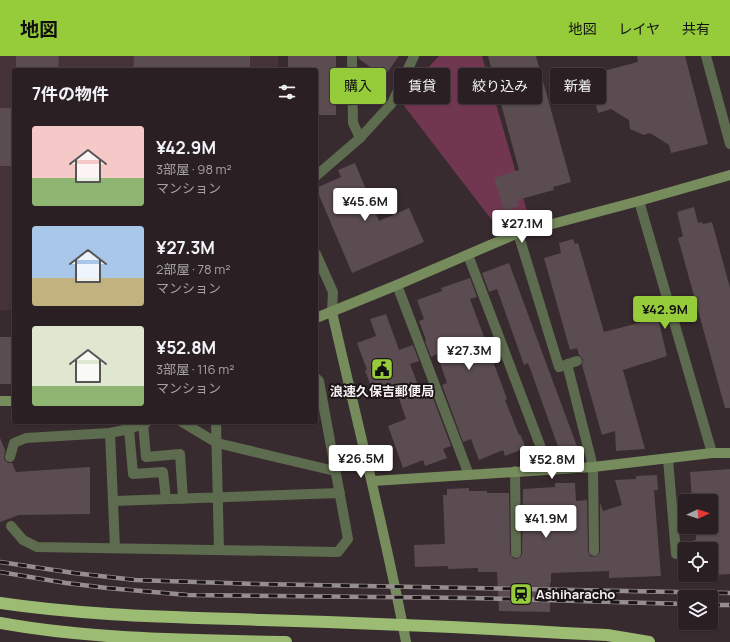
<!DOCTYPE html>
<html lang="ja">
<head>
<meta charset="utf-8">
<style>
  body { margin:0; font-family:Manrope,"Noto Sans JP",sans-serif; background:#362d30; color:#f1f3f6; height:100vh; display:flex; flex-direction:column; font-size:15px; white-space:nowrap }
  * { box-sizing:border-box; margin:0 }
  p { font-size:13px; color:#a5a3a6 }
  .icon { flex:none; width:22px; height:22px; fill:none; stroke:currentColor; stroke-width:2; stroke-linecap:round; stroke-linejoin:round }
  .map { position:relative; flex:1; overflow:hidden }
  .details { position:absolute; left:12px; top:12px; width:306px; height:356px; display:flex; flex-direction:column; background:#2a2023; border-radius:4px; box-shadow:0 1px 3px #0004,0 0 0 1px #463e41 }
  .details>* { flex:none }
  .top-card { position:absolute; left:330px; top:12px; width:340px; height:36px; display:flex; gap:8px }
  .needle { width:26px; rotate:87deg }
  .tools { position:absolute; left:678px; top:438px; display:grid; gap:8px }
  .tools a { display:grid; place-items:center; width:40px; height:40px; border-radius:4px; background:#2a2023; box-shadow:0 1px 3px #0004,0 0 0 1px #463e41; font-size:20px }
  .price { position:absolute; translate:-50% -34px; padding:0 9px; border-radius:4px; background:#fff; color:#222; font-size:13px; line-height:26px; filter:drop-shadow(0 1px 2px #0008) }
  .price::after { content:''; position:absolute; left:50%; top:24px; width:12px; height:9px; margin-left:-6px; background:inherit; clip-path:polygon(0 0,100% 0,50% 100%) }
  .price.selected { background:#96cc3a; color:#111 }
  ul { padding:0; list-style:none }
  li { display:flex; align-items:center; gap:12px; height:100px; padding:0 20px }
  li span { display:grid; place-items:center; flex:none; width:112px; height:80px; border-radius:4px; color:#555 }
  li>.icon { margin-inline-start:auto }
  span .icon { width:48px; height:48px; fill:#fffc; stroke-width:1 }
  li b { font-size:17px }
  h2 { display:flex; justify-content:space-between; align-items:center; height:48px; padding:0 20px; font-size:17px }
  .tag { padding:0 14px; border-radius:4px; background:#2a2023; box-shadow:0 1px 3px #0004,0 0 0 1px #463e41; font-size:14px; line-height:36px }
  .tag.selected { background:#96cc3a; color:#111 }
  header { display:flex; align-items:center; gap:24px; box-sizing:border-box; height:56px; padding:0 20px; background:#96cc3a; color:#111 }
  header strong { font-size:19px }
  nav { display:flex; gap:22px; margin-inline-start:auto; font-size:14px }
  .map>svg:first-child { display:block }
  .built { fill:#463239 }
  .green { fill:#723750 }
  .building { fill:#5a4c51 }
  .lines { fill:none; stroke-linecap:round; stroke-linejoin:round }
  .lane { stroke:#5d6b4e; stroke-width:10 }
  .street { stroke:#5d6b4e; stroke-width:10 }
  .secondary { stroke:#778c5d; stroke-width:10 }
  .highway { stroke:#9cbc73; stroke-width:12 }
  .rail-casing { stroke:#978c8f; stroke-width:4.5 }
  .rail { stroke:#1b1517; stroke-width:3; stroke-dasharray:9; stroke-linecap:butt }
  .highway-bridge { stroke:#9cbc73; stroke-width:12 }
  .labels { text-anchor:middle; stroke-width:4; stroke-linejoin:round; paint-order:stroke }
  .poi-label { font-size:13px; font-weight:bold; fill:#faf1f4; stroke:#1b1517 }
</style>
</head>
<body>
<header>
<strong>地図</strong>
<nav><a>地図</a><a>レイヤ</a><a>共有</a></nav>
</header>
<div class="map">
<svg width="730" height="586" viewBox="0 0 730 586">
  <rect width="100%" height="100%" fill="#382b2f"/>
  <path class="built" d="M 0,0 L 278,0 L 278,14 L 14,14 L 14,253 L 0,255 Z"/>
  <path class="green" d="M 439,0 L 482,0 L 527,155 L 494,167 L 402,47 L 410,31 Z"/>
  <path class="building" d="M 16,0 L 59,0 L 58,14 L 16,14 Z
    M 134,0 L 250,0 L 250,14 L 133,14 Z
    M 288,0 L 336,0 L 336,59 L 316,59 L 316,14 L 288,14 Z
    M 358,0 L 399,0 L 384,21 L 359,3 Z
    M 488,0 L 536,0 L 571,126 L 553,131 L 554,134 L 517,144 L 519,150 L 504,155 L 494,122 L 519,114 Z
    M 637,0 L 685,0 L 708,88 L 671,97 L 669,89 L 650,77 L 644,79 L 630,73 L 629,64 L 611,53 L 598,57 L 588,19 L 638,6 Z
    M 0,52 L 14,52 L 14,110 L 0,110 Z
    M 355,107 L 379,165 L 409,152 L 424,186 L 352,217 L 316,132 L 341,121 L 338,114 Z
    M 694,151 L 698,167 L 702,166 L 703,168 L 712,166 L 730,232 L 730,352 L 725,352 L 678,182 L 683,180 L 677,156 Z
    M 573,183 L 575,188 L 578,187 L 604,276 L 658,262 L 667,300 L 623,314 L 645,393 L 616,395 L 615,375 L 602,379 L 582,309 L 583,303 L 579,299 L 577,292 L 570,294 L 544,202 L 561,197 L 559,187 Z
    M 509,207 L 578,393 L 561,399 L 531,315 L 528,307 L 524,309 L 497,233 L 489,236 L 482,217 Z
    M 470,222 L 477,241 L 470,243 L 507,343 L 505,344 L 519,379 L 520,378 L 526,392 L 505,400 L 503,394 L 479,404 L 471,383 L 463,386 L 442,329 L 447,327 L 437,298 L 431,301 L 425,285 L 426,284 L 419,265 L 424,263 L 417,244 L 442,235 L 441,232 Z
    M 386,258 L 399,294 L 413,289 L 419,305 L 410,308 L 421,337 L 430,334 L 451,390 L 443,393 L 447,402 L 425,410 L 423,404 L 403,412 L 388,370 L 406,363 L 395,331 L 374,339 L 365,314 L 367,314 L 357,287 L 376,280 L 370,263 Z
    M 0,281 L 14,281 L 14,328 L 0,328 Z
    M 0,382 L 5,394 L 4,403 L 8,407 L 12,407 L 16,416 L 90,411 L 90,458 L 19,459 L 0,466 Z
    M 730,413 L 730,518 L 696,520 L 711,519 L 711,493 L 694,493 L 694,484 L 696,484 L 696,471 L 711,471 L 711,445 L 692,445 L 690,416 Z
    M 657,419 L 658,434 L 654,434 L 661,520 L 609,522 L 609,515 L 551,517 L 551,527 L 550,527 L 550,556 L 499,555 L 497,516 L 478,516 L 478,512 L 448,513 L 448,510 L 415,511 L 414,489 L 445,488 L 443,439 L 447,439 L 447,433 L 469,432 L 469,435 L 487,435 L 487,437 L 509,437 L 510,497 L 513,502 L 516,503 L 521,500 L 522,497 L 523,433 L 555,431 L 555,427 L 575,427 L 576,445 L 587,444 L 588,495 L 590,500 L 594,501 L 599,498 L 600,495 L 600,447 L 603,455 L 622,449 L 615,424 L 636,423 L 636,420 Z"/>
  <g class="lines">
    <path class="lane" d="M 352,0 L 353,67 L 360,82
      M 518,177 L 559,311 L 577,305
      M 567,308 L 593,411 L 594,495
      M 182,366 L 217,387 L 335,415
      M 216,366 L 219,494
      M 143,367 L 146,401 L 180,398 L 183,443
      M 129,373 L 133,418 L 163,416 L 166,443
      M 110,377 L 115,492
      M 10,401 L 14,387 L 26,382 L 110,377 L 129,373 L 147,366
      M 668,403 L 676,498
      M 515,415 L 516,497
      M 114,445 L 340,437
      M 11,470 L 23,484 L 37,491 L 338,496 L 348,483 L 319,325 L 316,322"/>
    <path class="street" d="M 706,0 L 730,88
      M 316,120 L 360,82 L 392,47 L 414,0
      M 639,145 L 712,397
      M 316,198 L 333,236 L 332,256
      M 468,199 L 549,413
      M 397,229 L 469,419"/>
    <path class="secondary" d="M 332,256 C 357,366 385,475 406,586
      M 316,262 L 397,229 L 518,177 L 639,145 L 730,119
      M 0,345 L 14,345
      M 373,425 L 593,411 L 712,397 L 730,397"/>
    <path class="highway" d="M 0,567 C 94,584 191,584 286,586
      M 564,577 L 607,579 L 649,586"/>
    <g class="rail-casing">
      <path id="rail" d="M 0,506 L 74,517 L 135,524 L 258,528 L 730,537
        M 0,516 L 66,527 L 107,532 L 188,539 L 471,542 L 685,548
        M 711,549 L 730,549"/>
    </g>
    <use href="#rail" class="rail"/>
    <path class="highway-bridge" d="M 0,547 C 87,560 174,561 262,564 C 363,567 463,571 564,577"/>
  </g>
  <defs>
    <g id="civic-square" transform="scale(1.15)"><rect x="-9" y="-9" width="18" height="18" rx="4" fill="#96cc3a" stroke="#1b1517"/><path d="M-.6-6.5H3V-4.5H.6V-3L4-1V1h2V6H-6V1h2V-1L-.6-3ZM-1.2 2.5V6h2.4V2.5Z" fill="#111"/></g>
    <g id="station-square" transform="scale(1.15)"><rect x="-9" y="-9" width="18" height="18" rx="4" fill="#96cc3a" stroke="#1b1517"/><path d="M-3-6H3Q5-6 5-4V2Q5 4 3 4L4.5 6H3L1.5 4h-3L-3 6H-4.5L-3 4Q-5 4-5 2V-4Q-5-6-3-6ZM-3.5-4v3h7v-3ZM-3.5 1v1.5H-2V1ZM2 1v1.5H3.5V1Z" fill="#111"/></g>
  </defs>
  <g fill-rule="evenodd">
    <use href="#civic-square" x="382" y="313"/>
    <use href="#station-square" x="521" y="538"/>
  </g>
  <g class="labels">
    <g class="poi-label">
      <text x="382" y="340">浪速久保吉郵便局</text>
      <text x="536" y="543" text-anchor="start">Ashiharacho</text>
    </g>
  </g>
</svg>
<div class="tools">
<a><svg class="needle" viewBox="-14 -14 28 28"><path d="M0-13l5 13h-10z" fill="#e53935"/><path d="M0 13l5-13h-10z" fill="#a5a3a6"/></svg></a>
<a><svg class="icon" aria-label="locate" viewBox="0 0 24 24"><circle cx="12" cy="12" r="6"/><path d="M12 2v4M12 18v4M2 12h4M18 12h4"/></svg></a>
<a><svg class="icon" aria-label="layers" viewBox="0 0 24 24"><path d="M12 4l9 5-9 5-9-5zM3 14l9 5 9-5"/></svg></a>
</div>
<b class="price" style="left:365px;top:166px">¥45.6M</b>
<b class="price" style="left:522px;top:188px">¥27.1M</b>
<b class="price selected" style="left:665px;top:274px">¥42.9M</b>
<b class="price" style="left:469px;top:315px">¥27.3M</b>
<b class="price" style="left:361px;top:423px">¥26.5M</b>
<b class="price" style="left:552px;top:424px">¥52.8M</b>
<b class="price" style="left:546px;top:483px">¥41.9M</b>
<div class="top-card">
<a class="tag selected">購入</a>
<a class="tag">賃貸</a>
<a class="tag">絞り込み</a>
<a class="tag">新着</a>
</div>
<section class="details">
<h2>7件の物件<svg class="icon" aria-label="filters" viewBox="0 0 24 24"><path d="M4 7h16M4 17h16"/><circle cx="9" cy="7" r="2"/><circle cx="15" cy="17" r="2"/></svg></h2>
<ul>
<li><span style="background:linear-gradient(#f6c9c9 65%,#8fb573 0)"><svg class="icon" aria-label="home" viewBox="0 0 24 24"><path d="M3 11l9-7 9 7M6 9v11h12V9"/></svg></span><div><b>¥42.9M</b><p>3部屋 · 98 m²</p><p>マンション</p></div></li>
<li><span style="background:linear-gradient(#a9c7e8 65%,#c2b280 0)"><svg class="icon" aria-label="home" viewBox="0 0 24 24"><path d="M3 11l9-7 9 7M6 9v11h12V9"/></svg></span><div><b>¥27.3M</b><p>2部屋 · 78 m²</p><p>マンション</p></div></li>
<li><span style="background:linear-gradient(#dfe7d0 75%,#8fb573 0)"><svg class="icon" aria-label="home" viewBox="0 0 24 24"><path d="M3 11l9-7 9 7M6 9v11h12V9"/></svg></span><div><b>¥52.8M</b><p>3部屋 · 116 m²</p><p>マンション</p></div></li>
</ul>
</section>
</div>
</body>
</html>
